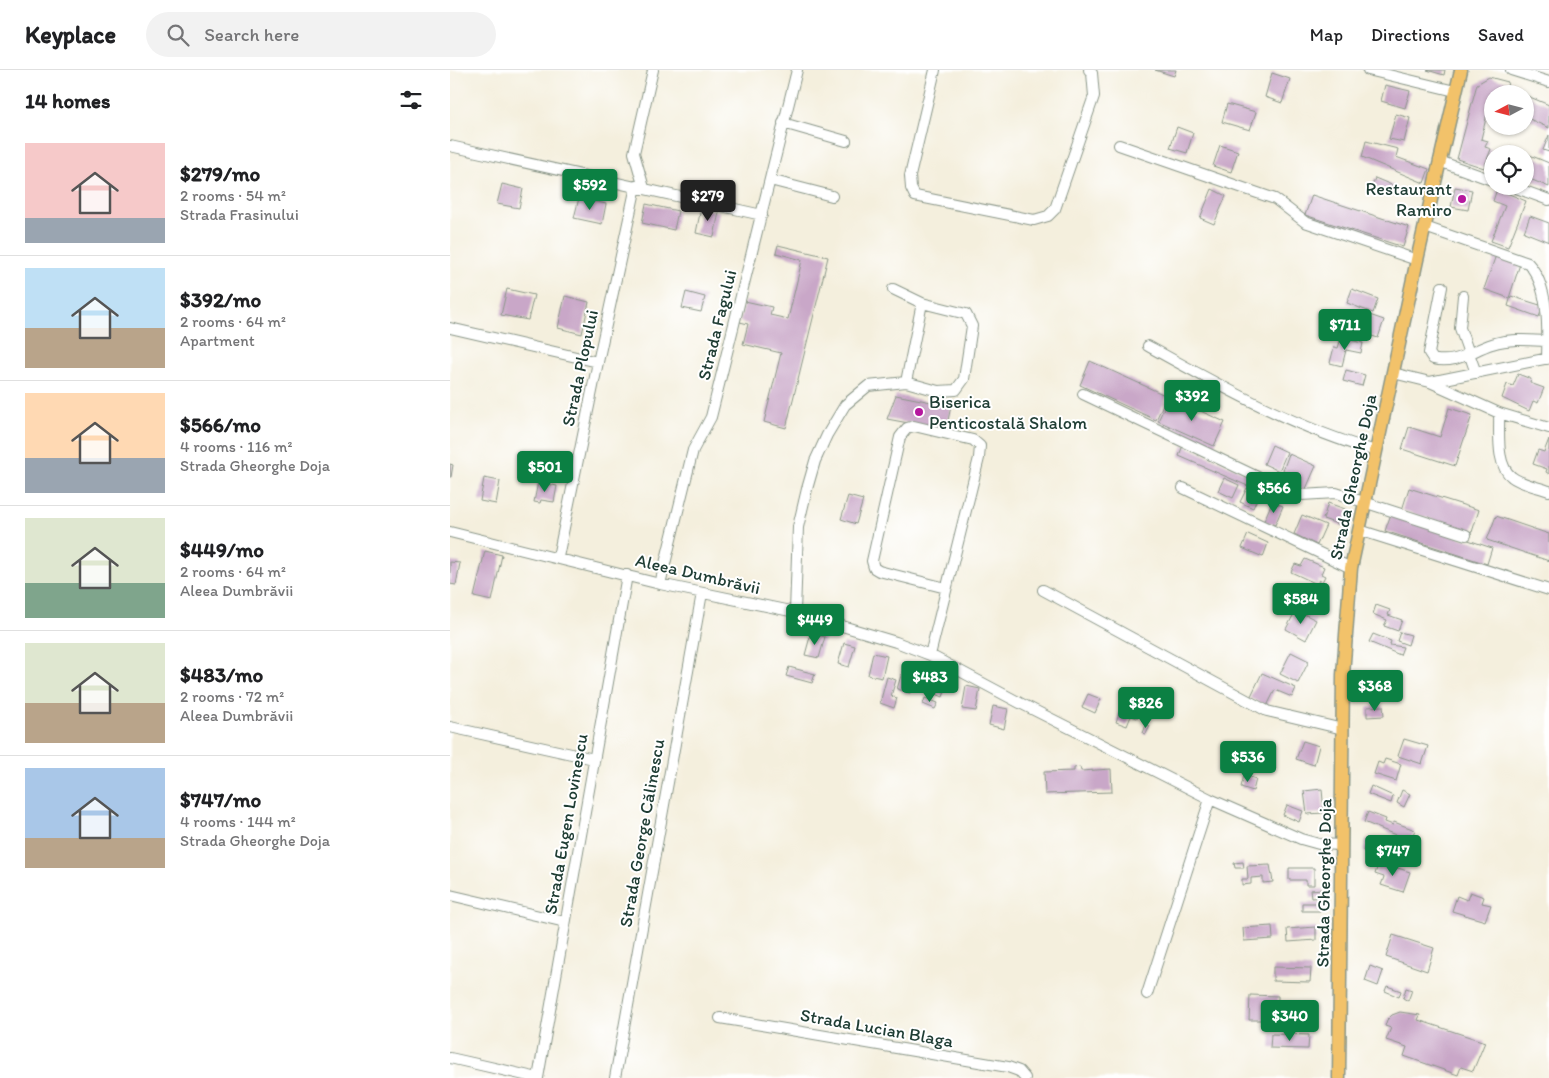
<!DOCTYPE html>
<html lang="en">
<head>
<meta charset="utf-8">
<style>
  body { margin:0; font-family:Itim,sans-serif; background:#f2f2f2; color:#202124; height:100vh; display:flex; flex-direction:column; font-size:19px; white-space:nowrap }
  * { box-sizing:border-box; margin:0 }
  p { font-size:16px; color:#757577 }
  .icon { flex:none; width:28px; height:28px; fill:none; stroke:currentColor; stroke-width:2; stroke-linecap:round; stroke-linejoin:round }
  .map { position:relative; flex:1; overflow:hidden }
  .drawer { display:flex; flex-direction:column; background:#fff; width:450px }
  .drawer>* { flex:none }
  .needle { width:32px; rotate:263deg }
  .tools { position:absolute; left:1034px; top:15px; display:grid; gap:10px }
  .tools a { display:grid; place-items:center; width:50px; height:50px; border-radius:50%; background:#fff; box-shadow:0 1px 4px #0004; font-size:25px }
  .price { position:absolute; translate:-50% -42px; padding:0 11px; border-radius:5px; background:#0b8043; color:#fff; font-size:16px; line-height:32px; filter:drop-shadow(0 1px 2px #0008) }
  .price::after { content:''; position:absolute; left:50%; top:30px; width:15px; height:11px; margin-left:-8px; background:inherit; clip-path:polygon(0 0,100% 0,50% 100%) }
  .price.active { background:#222; color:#fff }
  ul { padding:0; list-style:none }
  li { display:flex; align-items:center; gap:15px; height:125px; padding:0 25px }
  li+li { border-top:1px solid #e0e0e0 }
  li span { display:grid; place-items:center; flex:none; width:140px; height:100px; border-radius:0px; color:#555 }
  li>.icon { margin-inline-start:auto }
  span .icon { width:60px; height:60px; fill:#fffc; stroke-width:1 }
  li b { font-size:21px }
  h2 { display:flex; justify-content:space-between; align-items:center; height:60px; padding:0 25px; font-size:21px }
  header { display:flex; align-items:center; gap:30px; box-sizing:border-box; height:70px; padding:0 25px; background:#fff; border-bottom:1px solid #e0e0e0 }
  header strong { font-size:24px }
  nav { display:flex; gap:28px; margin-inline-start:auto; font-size:18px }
  .search { width:350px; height:45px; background:#f2f2f2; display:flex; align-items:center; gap:12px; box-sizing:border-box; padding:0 18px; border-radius:28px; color:#757577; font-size:19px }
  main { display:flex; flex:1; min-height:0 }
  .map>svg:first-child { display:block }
  .building { fill:#c9a7c8 }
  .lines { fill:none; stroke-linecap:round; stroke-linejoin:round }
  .minor-casing { stroke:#8a9688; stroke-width:12 }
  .major-casing { stroke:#8a9688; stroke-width:15 }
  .minor { stroke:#fff; stroke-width:10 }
  .major { stroke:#f2c26a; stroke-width:12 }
  .poi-dot { fill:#b5179e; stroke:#fff; stroke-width:2 }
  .labels { text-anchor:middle; stroke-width:4; stroke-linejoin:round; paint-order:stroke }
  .poi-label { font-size:18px; fill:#1f3d34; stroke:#fff; text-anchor:end }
  .street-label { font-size:18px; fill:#1f3d34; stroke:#fff }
</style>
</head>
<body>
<header>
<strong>Keyplace</strong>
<div class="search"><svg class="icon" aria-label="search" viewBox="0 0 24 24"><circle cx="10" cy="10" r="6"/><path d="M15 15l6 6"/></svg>Search here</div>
<nav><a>Map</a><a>Directions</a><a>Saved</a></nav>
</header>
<main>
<section class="drawer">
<h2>14 homes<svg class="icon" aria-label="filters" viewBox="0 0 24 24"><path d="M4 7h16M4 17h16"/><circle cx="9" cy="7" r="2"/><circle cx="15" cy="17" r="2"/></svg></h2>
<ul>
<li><span style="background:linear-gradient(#f6c9c9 75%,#9aa5b1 0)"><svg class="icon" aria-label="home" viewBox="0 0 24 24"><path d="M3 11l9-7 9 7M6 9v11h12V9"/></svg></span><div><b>$279/mo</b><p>2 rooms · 54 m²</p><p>Strada Frasinului</p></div></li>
<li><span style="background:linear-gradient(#bfe0f5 60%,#b9a48a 0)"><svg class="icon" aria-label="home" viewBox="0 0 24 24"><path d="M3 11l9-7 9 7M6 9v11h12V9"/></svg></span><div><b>$392/mo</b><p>2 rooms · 64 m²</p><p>Apartment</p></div></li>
<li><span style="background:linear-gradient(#ffd9b3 65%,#9aa5b1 0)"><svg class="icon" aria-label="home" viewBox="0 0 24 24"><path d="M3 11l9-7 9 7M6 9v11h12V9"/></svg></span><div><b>$566/mo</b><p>4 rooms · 116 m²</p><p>Strada Gheorghe Doja</p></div></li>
<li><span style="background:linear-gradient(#dfe7d0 65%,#7fa58c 0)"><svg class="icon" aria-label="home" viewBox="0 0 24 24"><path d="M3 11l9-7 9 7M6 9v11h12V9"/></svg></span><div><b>$449/mo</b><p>2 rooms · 64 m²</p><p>Aleea Dumbrăvii</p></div></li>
<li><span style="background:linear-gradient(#dfe7d0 60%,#b9a48a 0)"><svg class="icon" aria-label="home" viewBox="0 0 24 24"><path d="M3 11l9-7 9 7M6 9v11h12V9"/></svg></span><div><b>$483/mo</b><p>2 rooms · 72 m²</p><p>Aleea Dumbrăvii</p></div></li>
<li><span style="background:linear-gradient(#a9c7e8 70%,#b9a48a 0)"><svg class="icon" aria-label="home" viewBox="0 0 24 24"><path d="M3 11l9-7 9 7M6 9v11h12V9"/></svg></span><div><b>$747/mo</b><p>4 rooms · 144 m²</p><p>Strada Gheorghe Doja</p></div></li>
</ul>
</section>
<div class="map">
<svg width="1099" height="1008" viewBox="0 0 1099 1008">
  <rect width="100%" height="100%" fill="#fff"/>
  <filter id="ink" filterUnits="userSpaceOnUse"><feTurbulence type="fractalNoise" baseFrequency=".02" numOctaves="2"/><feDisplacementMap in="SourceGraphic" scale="10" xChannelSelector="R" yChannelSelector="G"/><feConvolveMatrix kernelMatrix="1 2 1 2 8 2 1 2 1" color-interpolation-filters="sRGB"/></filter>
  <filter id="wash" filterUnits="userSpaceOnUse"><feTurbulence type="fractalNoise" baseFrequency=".0096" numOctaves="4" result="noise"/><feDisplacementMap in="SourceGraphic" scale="20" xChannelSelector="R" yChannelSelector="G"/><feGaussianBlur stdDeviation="1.12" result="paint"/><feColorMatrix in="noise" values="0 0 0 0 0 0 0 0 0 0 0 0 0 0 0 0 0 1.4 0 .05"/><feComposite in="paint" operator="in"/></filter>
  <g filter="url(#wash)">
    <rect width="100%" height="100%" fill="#f4efdd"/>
    <g id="blocks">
      <path class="building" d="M 705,0 L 726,0 L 724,6 Z
        M 977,0 L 995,0 L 994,5 Z
        M 822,3 L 840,9 L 832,33 L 815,27 Z
        M 1039,7 L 1058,12 L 1055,24 L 1042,24 L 1040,33 L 1038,32 L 1036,40 L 1038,40 L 1031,69 L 1038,71 L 1035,77 L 1041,79 L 1034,98 L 1007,89 L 1027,14 Z
        M 935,15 L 960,21 L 955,38 L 931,31 Z
        M 1075,25 L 1099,35 L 1099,58 L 1075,47 Z
        M 777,34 L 806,42 L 800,60 L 772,52 Z
        M 946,44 L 960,48 L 954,72 L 939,69 Z
        M 727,57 L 743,63 L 737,83 L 720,78 Z
        M 1099,65 L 1099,82 L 1093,80 Z
        M 916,71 L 948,79 L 946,87 L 979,99 L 974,113 L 912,87 Z
        M 770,75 L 788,81 L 781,102 L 763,96 Z
        M 1060,77 L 1099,93 L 1099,117 L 1075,107 L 1075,84 L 1057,84 Z
        M 925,108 L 944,116 L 941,123 L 922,116 Z
        M 52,114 L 73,119 L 69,138 L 47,134 Z
        M 1005,117 L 1022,120 L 1018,140 L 1001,137 Z
        M 762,119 L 776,126 L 764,154 L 750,148 Z
        M 1047,119 L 1076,131 L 1058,177 L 1041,171 L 1055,136 L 1043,131 Z
        M 862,125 L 959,157 L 953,177 L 855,145 Z
        M 129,128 L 156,134 L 152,154 L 124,148 Z
        M 196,134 L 228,141 L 224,160 L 192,153 Z
        M 251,138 L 269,142 L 264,167 L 246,163 Z
        M 1080,146 L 1099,153 L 1099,172 L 1074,162 Z
        M 328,175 L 378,187 L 336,358 L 314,352 L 331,283 L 293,274 L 298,254 L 290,252 L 295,231 L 322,237 L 320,245 L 338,249 L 352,190 L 326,183 Z
        M 1046,185 L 1070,194 L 1059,228 L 1034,219 Z
        M 57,219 L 84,225 L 78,250 L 51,245 Z
        M 902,219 L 928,229 L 923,243 L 897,233 Z
        M 236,222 L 255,227 L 251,242 L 232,238 Z
        M 115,226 L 139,232 L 132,264 L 108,258 Z
        M 1061,226 L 1093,236 L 1089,247 L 1058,236 Z
        M 908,241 L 934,250 L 928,268 L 901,259 Z
        M 891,268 L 913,273 L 911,283 L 896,280 L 892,296 L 880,293 L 884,277 L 888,278 Z
        M 640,291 L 717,326 L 706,350 L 630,315 Z
        M 896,300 L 915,305 L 912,316 L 893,311 Z
        M 1068,304 L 1081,309 L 1080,313 L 1094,318 L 1088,333 L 1083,331 L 1079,341 L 1052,328 L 1057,314 L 1063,316 Z
        M 446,325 L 501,336 L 496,360 L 437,349 Z
        M 719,327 L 775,352 L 764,376 L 708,351 Z
        M 999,338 L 1022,345 L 1005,396 L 952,379 L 959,357 L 990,367 Z
        M 1099,369 L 1099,404 L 1096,402 L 1097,399 L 1083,394 L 1088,380 L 1094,382 Z
        M 733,375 L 804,407 L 800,417 L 729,386 Z
        M 822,375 L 837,382 L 829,401 L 814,394 Z
        M 839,384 L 866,396 L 855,421 L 841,415 L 844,407 L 833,400 Z
        M 0,394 L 3,395 L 1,407 L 0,407 Z
        M 34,408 L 50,411 L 46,434 L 30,431 Z
        M 774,408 L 789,415 L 783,428 L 768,421 Z
        M 88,412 L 107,416 L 104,432 L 91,430 L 90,433 L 84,432 Z
        M 797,418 L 809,424 L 803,438 L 790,432 Z
        M 959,418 L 1029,440 L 1022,462 L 952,440 Z
        M 398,426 L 413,430 L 406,454 L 391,449 Z
        M 822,432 L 833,436 L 825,455 L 814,451 Z
        M 878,433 L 898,440 L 893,456 L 873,449 Z
        M 941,444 L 1042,478 L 1037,494 L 935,461 Z
        M 852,445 L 876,455 L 867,475 L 844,464 Z
        M 1046,446 L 1099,464 L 1099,491 L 1037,470 Z
        M 798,464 L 818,473 L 813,487 L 792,478 Z
        M 35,481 L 52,485 L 42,531 L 24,527 Z
        M 855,489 L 874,497 L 871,504 L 875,506 L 872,512 L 869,510 L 867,514 L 841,502 L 845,494 L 851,496 Z
        M 0,492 L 10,493 L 6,515 L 0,514 Z
        M 926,535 L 940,540 L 938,545 L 952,550 L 948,561 L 934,556 L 937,550 L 923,544 Z
        M 846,540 L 866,550 L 856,570 L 836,559 Z
        M 950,562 L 961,565 L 958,575 L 947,571 Z
        M 361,563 L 375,567 L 369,588 L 355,585 Z
        M 923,564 L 941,571 L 940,575 L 953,577 L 950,585 L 919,572 Z
        M 394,573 L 405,576 L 399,597 L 388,594 Z
        M 841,582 L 859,591 L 848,613 L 830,604 Z
        M 423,583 L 437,586 L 432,608 L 418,605 Z
        M 455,592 L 469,596 L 460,623 L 447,619 Z
        M 339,597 L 365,604 L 362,613 L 336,606 Z
        M 486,602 L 500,607 L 493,627 L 479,621 Z
        M 812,603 L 846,618 L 842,627 L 825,620 L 817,636 L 800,628 Z
        M 437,607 L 446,610 L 441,626 L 447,628 L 444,638 L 430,633 Z
        M 516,616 L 530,619 L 526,641 L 512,639 Z
        M 638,624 L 651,629 L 645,643 L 632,637 Z
        M 475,628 L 488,633 L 485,639 L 473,634 Z
        M 543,636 L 558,639 L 554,659 L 539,655 Z
        M 933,636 L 934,646 L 917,647 L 917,637 Z
        M 671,638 L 684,640 L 683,643 L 688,645 L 687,648 L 681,646 L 677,656 L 666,652 Z
        M 696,655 L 700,656 L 696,664 L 693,663 Z
        M 954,669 L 978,676 L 972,694 L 948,686 Z
        M 853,671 L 869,676 L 864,695 L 846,689 Z
        M 935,689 L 951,694 L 946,711 L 924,704 L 928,692 L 933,694 Z
        M 630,697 L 631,701 L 661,699 L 662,722 L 595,724 L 594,702 L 624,701 L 624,698 Z
        M 794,705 L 806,709 L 803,721 L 791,717 Z
        M 921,716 L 943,726 L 941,733 L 918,724 Z
        M 872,719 L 874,743 L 857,744 L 854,721 Z
        M 952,720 L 960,724 L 954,737 L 947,733 Z
        M 837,735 L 853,741 L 849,752 L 833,745 Z
        M 918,742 L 936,749 L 935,752 L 943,755 L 944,752 L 965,760 L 960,771 L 914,752 Z
        M 917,769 L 931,774 L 926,786 L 913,781 Z
        M 793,792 L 794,798 L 785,798 L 784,793 Z
        M 929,792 L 960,802 L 953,822 L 931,815 L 934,807 L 925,804 Z
        M 820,795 L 823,812 L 813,813 L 813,807 L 801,808 L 801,814 L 792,815 L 792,809 L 798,809 L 797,796 Z
        M 839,798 L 864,798 L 864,815 L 856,815 L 856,810 L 839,810 Z
        M 873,819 L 873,827 L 861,828 L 860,820 Z
        M 1020,822 L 1034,827 L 1032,833 L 1041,835 L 1035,851 L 1002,841 L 1007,826 L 1017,830 Z
        M 852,833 L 874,833 L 874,841 L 852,841 Z
        M 822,856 L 823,869 L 794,871 L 793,858 Z
        M 866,857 L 866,870 L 838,872 L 837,859 Z
        M 943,865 L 984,878 L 977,901 L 936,887 Z
        M 920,896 L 933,901 L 928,916 L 915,911 Z
        M 823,897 L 861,898 L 860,912 L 823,911 Z
        M 937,916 L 951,921 L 949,927 L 935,921 Z
        M 956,918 L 962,920 L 958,931 L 953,928 Z
        M 800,925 L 828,926 L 828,950 L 799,950 Z
        M 950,942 L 970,945 L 968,950 L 1035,972 L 1023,1001 L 1011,997 L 1008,1005 L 954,986 L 957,977 L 936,970 L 941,958 L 935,956 L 937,950 L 942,945 Z
        M 821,964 L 859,965 L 858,979 L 820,978 Z"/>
    </g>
  </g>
  <g filter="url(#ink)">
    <use href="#blocks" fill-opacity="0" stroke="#8a9688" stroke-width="1"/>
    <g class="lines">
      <g class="minor-casing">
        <path id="minor" d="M 485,0 L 460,106 L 461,118 L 465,126 L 584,150 L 598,146 L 605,139 L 644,26 L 642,3 L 639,0
          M 918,0 L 1005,21
          M 1061,0 L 1099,12
          M 333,53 L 396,71
          M 669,75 L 825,129 L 855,152 L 967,190
          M 0,76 L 312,145
          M 989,91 L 1042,110
          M 320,110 L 382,126
          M 1061,116 L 1099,130
          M 194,118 L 184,83 L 203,0
          M 975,157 L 1078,193 C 1099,216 1098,257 1097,289
          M 992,217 L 979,283 L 983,289 C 1007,295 1022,280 1042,274 C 1060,268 1079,270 1097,271
          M 1013,226 L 1010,258 L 1026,303
          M 0,258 L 148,292
          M 698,276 C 772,317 845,358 926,381
          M 943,303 L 980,312 L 1049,343 L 1099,358
          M 456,312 L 472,233
          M 980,312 L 1099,288
          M 633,324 L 839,422 L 851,425 L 886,423 L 1016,465
          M 1049,343 C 1050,361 1045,395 1062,407 C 1071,414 1088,417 1099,421
          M 733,418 L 901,498
          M 909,460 L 1099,520
          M 0,462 L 210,514 L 345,542 L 446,572 L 480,585 L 570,633 L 760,729 L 851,769 L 869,774 L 892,775
          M 108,487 L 148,292 L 186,116
          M 210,514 L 243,380 L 261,347 L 347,0
          M 593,520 L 817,641 L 893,659
          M 345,542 L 348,457 L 357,419 L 365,391 L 377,365 L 395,335 L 418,316 L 456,312 L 488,321 L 506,320 L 514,309 L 522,256 L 516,244 L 472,233 L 443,219
          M 480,585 L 529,388 L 530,376 L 523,370 L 464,356 L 457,358 L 450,367 L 422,491 L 424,498 L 429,501 L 496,518
          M 0,657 L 144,689
          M 0,825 L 115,852
          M 697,924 L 760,729
          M 270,948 L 558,997 L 569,1001 L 575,1008
          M 0,988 L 88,1008
          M 88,1008 L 177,505
          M 165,1008 L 252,523"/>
      </g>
      <g class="major-casing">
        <path id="major" d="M 889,1008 L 893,605 L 901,498 L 967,190 L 1011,0"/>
      </g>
      <use href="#minor" class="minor"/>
      <use href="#major" class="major"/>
    </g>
  </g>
  <g class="poi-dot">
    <circle cx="1012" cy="129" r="5"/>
    <circle cx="469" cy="342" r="5"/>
  </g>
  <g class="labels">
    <g class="poi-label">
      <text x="1002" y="125">Restaurant<tspan x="1002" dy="21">Ramiro</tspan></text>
      <text x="479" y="338" text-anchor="start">Biserica<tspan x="479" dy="21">Penticostală Shalom</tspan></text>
    </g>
    <g class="street-label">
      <text transform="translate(267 255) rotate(-76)" y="6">Strada Fagului</text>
      <text transform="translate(130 298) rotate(-78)" y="6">Strada Plopului</text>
      <text transform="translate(903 407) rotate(-78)" y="6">Strada Gheorghe Doja</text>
      <text transform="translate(248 504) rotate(13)" y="6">Aleea Dumbrăvii</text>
      <text transform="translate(116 754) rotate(-80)" y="6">Strada Eugen Lovinescu</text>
      <text transform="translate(192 763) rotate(-80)" y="6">Strada George Călinescu</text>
      <text transform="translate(874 813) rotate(-89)" y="6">Strada Gheorghe Doja</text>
      <text transform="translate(427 958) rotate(10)" y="6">Strada Lucian Blaga</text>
    </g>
  </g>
</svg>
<div class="tools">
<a><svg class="needle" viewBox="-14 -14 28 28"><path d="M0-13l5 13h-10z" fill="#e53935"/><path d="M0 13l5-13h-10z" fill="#757577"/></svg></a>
<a><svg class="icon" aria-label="locate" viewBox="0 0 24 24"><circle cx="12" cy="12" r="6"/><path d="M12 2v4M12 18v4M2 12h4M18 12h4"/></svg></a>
</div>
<b class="price" style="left:140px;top:141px">$592</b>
<b class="price active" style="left:258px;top:152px">$279</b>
<b class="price" style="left:895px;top:281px">$711</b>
<b class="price" style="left:742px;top:352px">$392</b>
<b class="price" style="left:95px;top:423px">$501</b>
<b class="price" style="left:824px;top:444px">$566</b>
<b class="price" style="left:851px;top:555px">$584</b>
<b class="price" style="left:365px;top:576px">$449</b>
<b class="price" style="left:480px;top:633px">$483</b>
<b class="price" style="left:925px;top:642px">$368</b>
<b class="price" style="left:696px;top:659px">$826</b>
<b class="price" style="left:798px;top:713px">$536</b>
<b class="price" style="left:943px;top:807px">$747</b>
<b class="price" style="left:840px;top:972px">$340</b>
</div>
</main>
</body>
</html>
